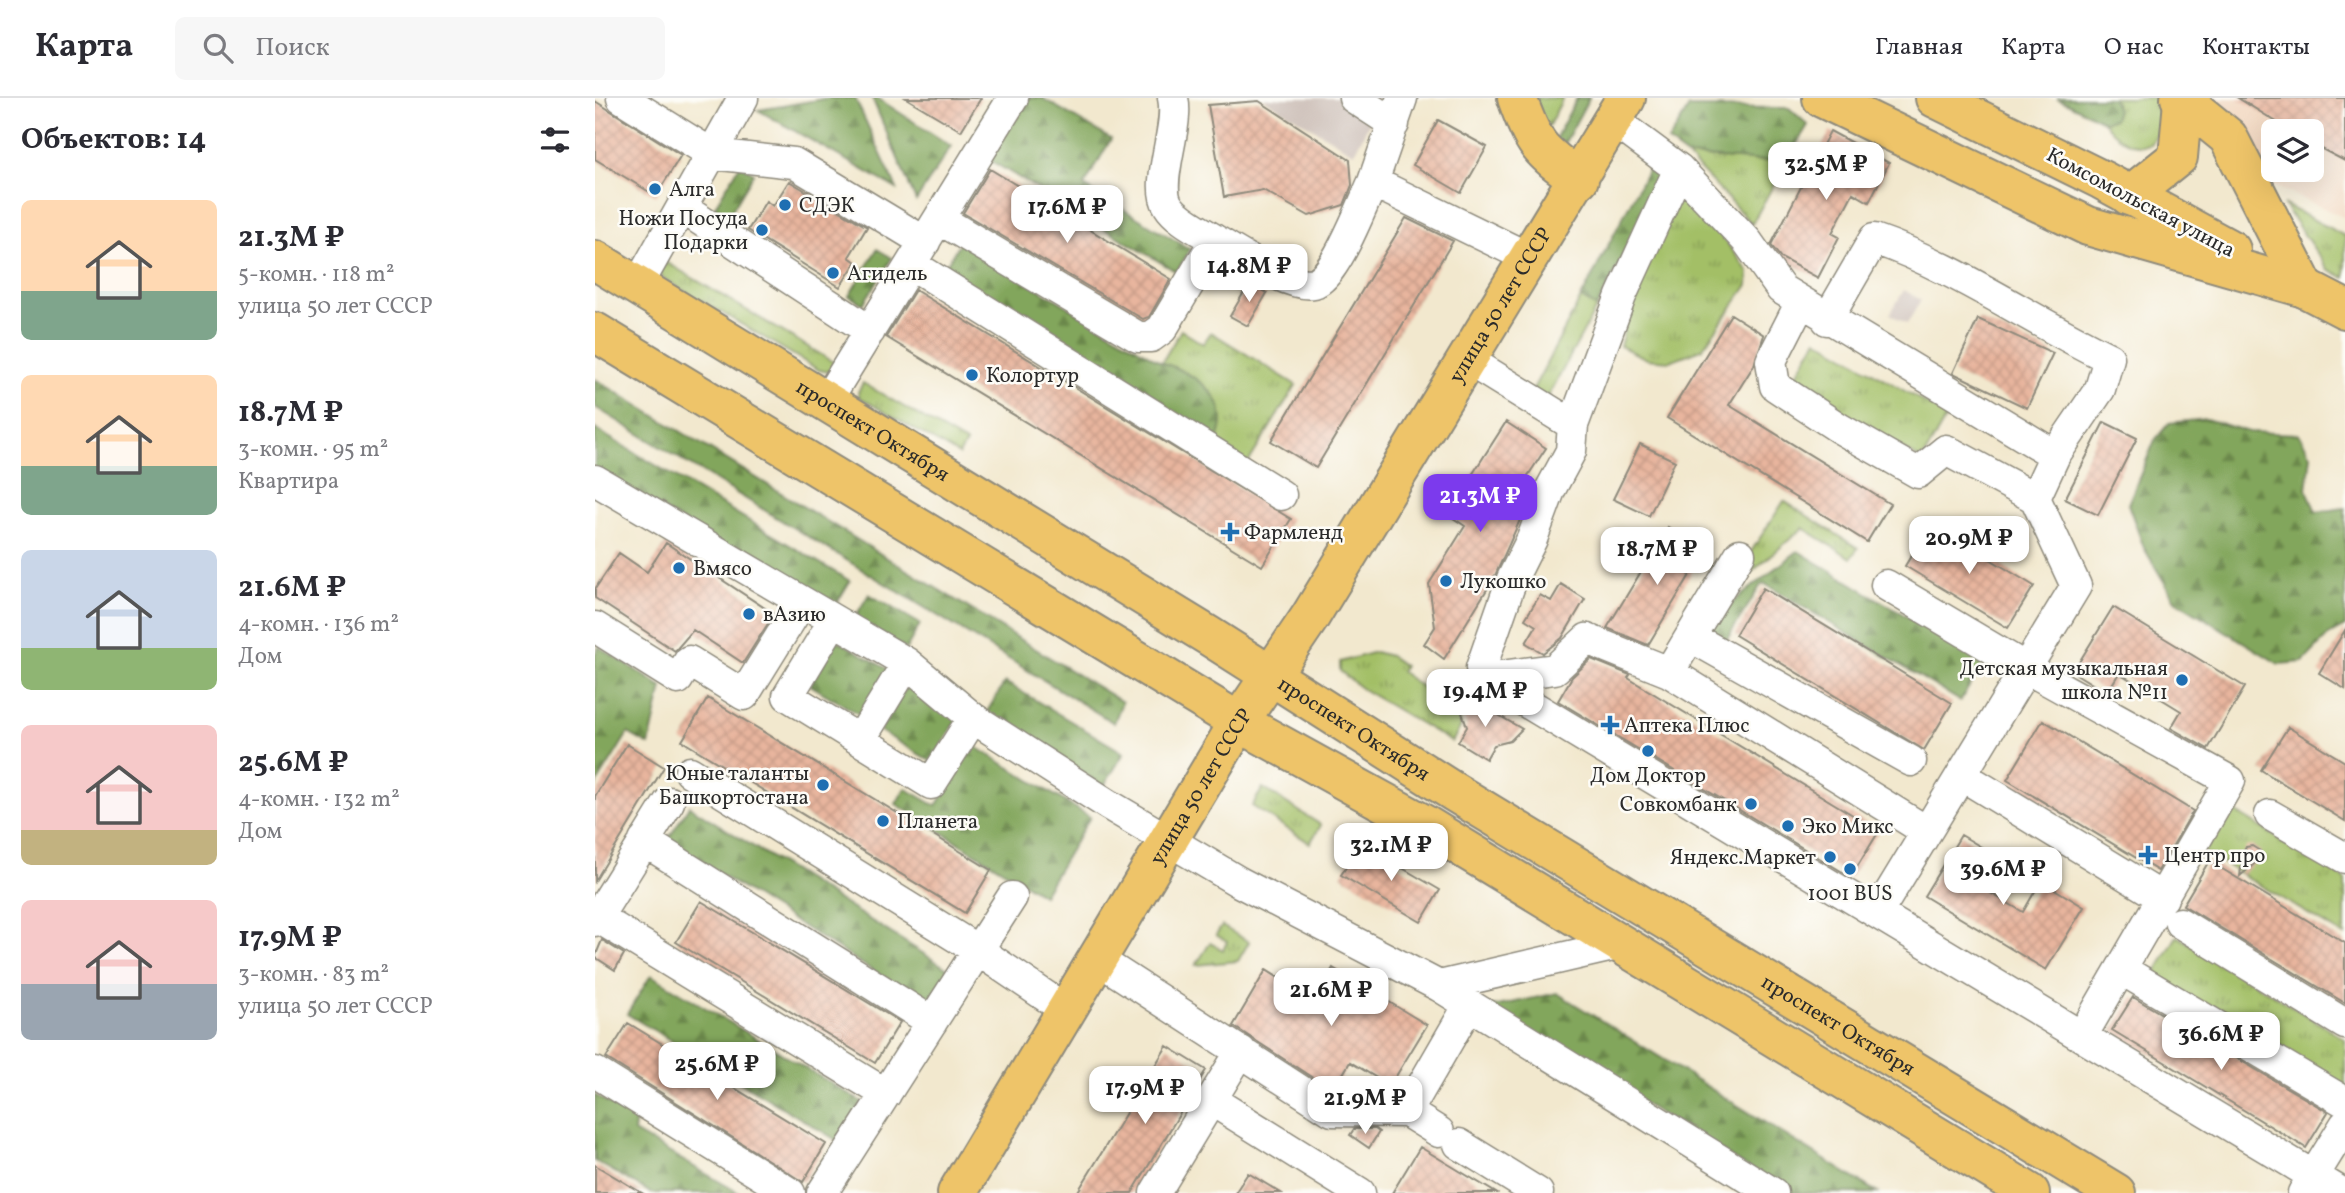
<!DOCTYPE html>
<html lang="ru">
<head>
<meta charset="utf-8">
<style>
  body { margin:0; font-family:Vollkorn,serif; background:#f7f7f7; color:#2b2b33; height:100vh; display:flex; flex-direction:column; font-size:26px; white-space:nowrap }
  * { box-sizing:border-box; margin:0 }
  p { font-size:23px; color:#7c7c81 }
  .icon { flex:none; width:38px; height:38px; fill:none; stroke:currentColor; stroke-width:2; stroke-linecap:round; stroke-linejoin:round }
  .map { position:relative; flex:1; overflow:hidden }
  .panel { display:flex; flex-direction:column; background:#fff; width:595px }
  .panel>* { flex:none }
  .buttons { position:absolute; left:1666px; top:21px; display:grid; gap:14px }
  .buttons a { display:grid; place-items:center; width:63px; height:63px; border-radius:10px; background:#fff; box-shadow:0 7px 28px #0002; font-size:35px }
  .price { position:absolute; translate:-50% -60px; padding:0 16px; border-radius:14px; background:#fff; color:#222; font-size:23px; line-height:46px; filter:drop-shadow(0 2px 4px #0008) }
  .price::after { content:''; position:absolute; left:50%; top:42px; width:21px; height:16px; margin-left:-10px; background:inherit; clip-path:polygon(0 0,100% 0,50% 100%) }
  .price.on { background:#7c3aed; color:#fff }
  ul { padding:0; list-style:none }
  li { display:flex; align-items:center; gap:21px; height:175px; padding:0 21px }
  li span { display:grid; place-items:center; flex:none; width:196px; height:140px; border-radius:10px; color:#555 }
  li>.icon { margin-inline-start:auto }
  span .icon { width:84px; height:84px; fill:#fffc; stroke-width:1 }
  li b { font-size:30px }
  h2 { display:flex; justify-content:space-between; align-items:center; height:84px; padding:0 21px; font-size:30px }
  header { display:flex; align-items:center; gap:42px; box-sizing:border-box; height:98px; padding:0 35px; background:#fff; border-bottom:2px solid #e1e1e2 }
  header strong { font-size:33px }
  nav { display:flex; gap:38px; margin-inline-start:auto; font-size:24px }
  .search { width:490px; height:63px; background:#f7f7f7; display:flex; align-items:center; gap:18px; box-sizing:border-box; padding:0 24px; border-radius:10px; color:#7c7c81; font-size:26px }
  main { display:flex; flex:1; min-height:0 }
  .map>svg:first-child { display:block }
  .built { fill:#f1d5bd; fill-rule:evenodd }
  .industrial { fill:#cec1ba }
  .grass { fill:url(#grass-tufts); stroke:#677548; stroke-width:2 }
  .forest { fill:url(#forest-firs); stroke:#566843; stroke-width:2 }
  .building { fill:url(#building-cross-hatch) }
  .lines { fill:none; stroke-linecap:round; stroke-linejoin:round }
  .minor-casing { stroke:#8e8a7c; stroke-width:33 }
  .major-casing { stroke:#8e8a7c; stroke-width:42 }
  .minor { stroke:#fff; stroke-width:30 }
  .major { stroke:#eec469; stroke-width:38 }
  .poi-dot { fill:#1f6fb2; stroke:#fdfcf7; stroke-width:2.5 }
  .labels { text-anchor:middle; stroke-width:5; stroke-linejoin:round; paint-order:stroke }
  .poi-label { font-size:21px; fill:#2b2b2b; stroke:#fdfcf7; text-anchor:start }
  .street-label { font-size:21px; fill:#2b2b2b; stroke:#fdfcf7 }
</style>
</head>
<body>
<header>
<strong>Карта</strong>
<div class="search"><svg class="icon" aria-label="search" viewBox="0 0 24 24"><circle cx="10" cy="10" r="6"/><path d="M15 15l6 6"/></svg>Поиск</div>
<nav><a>Главная</a><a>Карта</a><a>О нас</a><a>Контакты</a></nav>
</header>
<main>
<section class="panel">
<h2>Объектов: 14<svg class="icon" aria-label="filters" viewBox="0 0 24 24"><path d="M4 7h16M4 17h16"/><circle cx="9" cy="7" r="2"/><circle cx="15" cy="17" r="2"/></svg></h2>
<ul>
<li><span style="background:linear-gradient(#ffd9b3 65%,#7fa58c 0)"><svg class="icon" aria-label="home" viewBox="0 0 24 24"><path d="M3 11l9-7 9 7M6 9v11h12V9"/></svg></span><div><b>21.3M ₽</b><p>5-комн. · 118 m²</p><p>улица 50 лет СССР</p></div></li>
<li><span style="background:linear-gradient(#ffd9b3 65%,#7fa58c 0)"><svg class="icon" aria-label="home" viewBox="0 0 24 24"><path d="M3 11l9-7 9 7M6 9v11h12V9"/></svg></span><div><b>18.7M ₽</b><p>3-комн. · 95 m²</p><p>Квартира</p></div></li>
<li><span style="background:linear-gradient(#c9d6e8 70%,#8fb573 0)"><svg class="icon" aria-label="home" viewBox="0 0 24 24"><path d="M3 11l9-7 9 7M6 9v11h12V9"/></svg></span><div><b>21.6M ₽</b><p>4-комн. · 136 m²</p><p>Дом</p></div></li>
<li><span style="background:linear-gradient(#f6c9c9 75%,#c2b280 0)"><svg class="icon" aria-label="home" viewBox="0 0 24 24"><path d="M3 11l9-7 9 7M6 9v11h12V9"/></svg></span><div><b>25.6M ₽</b><p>4-комн. · 132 m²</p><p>Дом</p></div></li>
<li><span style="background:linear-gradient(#f6c9c9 60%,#9aa5b1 0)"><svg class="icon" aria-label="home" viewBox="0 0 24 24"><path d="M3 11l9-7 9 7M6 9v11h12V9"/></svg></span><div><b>17.9M ₽</b><p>3-комн. · 83 m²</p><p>улица 50 лет СССР</p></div></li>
</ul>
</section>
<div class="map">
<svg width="1750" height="1095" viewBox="0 0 1750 1095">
  <defs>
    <pattern id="grass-tufts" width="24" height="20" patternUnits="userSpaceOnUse" patternTransform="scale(1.75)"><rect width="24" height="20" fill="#a3bf66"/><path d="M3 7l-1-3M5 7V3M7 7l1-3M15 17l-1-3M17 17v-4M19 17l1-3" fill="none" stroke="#859b54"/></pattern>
    <pattern id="forest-firs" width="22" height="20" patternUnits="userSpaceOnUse" patternTransform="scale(1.75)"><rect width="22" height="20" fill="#82a65b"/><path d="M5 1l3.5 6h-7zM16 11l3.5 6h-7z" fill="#6b874b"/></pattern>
    <pattern id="building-cross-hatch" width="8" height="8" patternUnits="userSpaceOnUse" patternTransform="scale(1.75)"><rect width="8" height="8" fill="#e8b59e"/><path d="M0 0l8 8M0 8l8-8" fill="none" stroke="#c79c88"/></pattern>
  </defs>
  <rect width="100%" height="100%" fill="#fdfcf7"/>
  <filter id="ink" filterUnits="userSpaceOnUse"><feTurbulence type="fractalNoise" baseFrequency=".0143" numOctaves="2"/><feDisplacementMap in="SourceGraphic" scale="14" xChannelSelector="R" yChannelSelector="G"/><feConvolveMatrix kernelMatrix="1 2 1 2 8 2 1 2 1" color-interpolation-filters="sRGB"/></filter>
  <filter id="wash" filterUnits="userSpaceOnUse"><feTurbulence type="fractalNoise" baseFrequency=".00686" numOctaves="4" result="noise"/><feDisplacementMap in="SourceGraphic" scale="28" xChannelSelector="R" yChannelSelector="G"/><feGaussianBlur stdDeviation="1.57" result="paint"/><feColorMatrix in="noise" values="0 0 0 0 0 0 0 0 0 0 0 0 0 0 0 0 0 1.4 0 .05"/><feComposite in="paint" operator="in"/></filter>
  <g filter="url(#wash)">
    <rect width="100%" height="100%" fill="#f2e8ce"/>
    <path class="built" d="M 1607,0 L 1750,0 L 1750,120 L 1675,86 ZM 1678,33 L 1717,33 L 1717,72 L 1678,72 Z"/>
    <path class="industrial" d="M 667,0 L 787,0 L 759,55 Z
      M 1309,192 L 1326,202 L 1312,226 L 1295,216 Z"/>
    <path class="grass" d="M 933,0 L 968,0 L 949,37 Z
      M 1517,0 L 1558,0 L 1567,7 L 1569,24 L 1555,46 C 1534,51 1520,39 1508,23 L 1519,21 L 1520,4 Z
      M 1092,58 L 1191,64 L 1157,126 Z
      M 1085,90 L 1097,100 L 1154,174 L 1153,187 L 1107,251 L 1075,263 L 1052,261 L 1025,248 L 1046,169 Z
      M 1688,106 L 1750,138 L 1750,180 L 1733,171 Z
      M 71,164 L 240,265 L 233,274 L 224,272 L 68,180 L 65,174 Z
      M 986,200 L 1002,209 L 952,301 L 937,293 Z
      M 586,232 L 608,246 L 616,234 L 701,287 L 653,365 L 622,345 L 567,264 Z
      M 1222,241 L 1352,318 L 1327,362 L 1196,286 Z
      M 268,285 L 371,345 L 364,357 L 264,299 L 263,294 Z
      M 1189,403 L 1263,450 L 1256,460 L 1208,430 L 1125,501 Z
      M 780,554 L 795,558 L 809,568 L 806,574 L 852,607 L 859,597 L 868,603 L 863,611 L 866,628 L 857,644 L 767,591 L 745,573 L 745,564 Z
      M 668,690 L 726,727 L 715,745 L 657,708 Z
      M 1634,710 L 1750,781 L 1750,838 L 1608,753 Z
      M 627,828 L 654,844 L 643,863 L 601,867 L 615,845 L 628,852 L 632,844 L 621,837 Z
      M 1582,838 L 1750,941 L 1750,995 L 1559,877 Z"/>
    <path class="forest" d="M 234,0 L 260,0 L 302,91 L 163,12 Z
      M 277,0 L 282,0 L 356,48 L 321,103 Z
      M 427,0 L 447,0 L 516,41 L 489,88 L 595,151 L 582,174 L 391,60 Z
      M 982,0 L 994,0 L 967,50 L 958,45 Z
      M 1462,0 L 1517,0 L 1522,12 L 1519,21 L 1508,23 Z
      M 1094,9 L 1194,10 L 1213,27 L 1191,64 L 1092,58 L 1073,44 Z
      M 145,67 L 159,75 L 131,122 L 117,113 Z
      M 1055,67 L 1071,75 L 1002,209 L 986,200 Z
      M 365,144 L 566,264 C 592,273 627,291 627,323 C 627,330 624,338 622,345 L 347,174 Z
      M 282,151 L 297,160 L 268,206 L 254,198 Z
      M 0,281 L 527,604 L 519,625 L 0,309 Z
      M 1611,321 L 1654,334 L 1704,336 L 1716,357 L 1712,392 L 1721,414 L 1750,410 L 1750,528 L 1735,536 L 1708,564 L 1684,566 L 1580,502 L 1549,450 L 1533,406 L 1560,342 L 1574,325 Z
      M 0,331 L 255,483 L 237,513 L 0,371 Z
      M 1203,453 L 1389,565 L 1365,603 L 1170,486 L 1166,487 L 1127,549 L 1108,537 L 1119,519 Z
      M 274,496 L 325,526 L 311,551 L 259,521 Z
      M 242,542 L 294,572 L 267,618 L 215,587 Z
      M 4,549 L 67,589 L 54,647 L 33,635 L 0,689 L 0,556 Z
      M 410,584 L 529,655 L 509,688 L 390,617 Z
      M 312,587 L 364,618 L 337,664 L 285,633 Z
      M 378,647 L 495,719 L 448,797 L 301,706 L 310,690 L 341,708 Z
      M 94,708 L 356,873 L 334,908 L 72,743 Z
      M 56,877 L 267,1004 L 243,1043 L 32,916 Z
      M 962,895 L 1283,1095 L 1194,1095 L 894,910 Z
      M 0,997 L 41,1021 L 39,1034 L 144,1095 L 56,1095 L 0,1063 Z"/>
    <g id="blocks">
      <path class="building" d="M 311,0 L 386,0 L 366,33 Z
        M 1643,0 L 1750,0 L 1750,63 L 1717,46 L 1717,33 L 1696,33 Z
        M 0,3 L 86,57 L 61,98 L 0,61 Z
        M 664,3 L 755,62 L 757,87 L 749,107 L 714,118 L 668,92 L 629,99 L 613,7 Z
        M 843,22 L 892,49 L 866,95 L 818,67 Z
        M 1235,33 L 1294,65 L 1274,104 L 1258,95 L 1237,135 L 1244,139 L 1223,180 L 1186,160 L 1176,147 Z
        M 395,71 L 576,181 L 554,219 L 548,221 L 368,115 Z
        M 194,83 L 272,129 L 254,159 L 261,164 L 245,189 L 153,132 L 171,103 L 178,108 Z
        M 811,120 L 858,143 L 721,370 L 676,343 Z
        M 655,184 L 672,195 L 653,228 L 635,218 Z
        M 320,192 L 696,421 L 667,468 L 291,239 Z
        M 1136,216 L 1169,237 L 1159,267 L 1134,307 L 1295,406 L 1272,444 L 1072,320 Z
        M 1383,221 L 1458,255 L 1432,310 L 1358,275 Z
        M 911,324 L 951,350 L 915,405 L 929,413 L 899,480 L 849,561 L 829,546 L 840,529 L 834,486 L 870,428 L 852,416 Z
        M 1509,324 L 1542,340 L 1503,417 L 1470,401 Z
        M 1045,346 L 1080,363 L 1054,418 L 1018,401 Z
        M 1336,425 L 1439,488 L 1413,530 L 1310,468 Z
        M 1073,429 L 1110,452 L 1053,547 L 1012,530 Z
        M 71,445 L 179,516 L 148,565 L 98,532 L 80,553 L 0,500 L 0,491 L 24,455 L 52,474 Z
        M 966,486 L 990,501 L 967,540 L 948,555 L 931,545 L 941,528 L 930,521 L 945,497 L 956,503 Z
        M 1168,490 L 1357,605 L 1329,652 L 1140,537 Z
        M 1518,509 L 1650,589 L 1613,651 L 1576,630 L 1586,613 L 1524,575 L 1512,595 L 1478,574 Z
        M 1750,532 L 1750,591 L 1724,575 Z
        M 996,561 L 1035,577 L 1033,580 L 1284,733 L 1256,779 L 963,603 L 977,579 Z
        M 113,600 L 396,772 L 370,815 L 87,643 Z
        M 876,601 L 927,631 L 915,643 L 899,647 L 891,661 L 863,644 L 872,629 L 867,615 Z
        M 1448,622 L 1598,713 L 1563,773 L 1412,682 Z
        M 1693,629 L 1750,664 L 1750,723 L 1666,672 Z
        M 32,646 L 69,669 L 0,783 L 0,698 Z
        M 1366,737 L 1398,756 L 1380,786 L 1428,814 L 1446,783 L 1489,809 L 1451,872 L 1329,798 Z
        M 766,746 L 845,792 L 826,824 L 746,777 Z
        M 1657,748 L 1665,753 L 1666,760 L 1645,778 L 1648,755 L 1651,749 Z
        M 1614,763 L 1750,845 L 1750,905 L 1588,807 Z
        M 106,803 L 305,924 L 280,965 L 81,844 Z
        M 7,842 L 29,856 L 20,872 L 0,859 Z
        M 738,870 L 832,927 L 795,988 L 755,964 L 738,993 L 638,928 L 671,872 L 719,902 Z
        M 1538,899 L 1733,1014 L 1711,1050 L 1517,932 Z
        M 33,925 L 231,1046 L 208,1084 L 11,960 Z
        M 572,948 L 611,972 L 537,1095 L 482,1095 Z
        M 759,1031 L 780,1031 L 784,1034 L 774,1050 L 755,1037 Z
        M 825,1049 L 901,1095 L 797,1095 Z
        M 0,1067 L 47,1095 L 0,1095 Z
        M 653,1075 L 686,1095 L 640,1095 Z"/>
    </g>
  </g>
  <g filter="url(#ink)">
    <use href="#blocks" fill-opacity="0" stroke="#8e8a7c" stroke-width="2"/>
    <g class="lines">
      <g class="minor-casing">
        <path id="minor" d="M 27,0 L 117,56 L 199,65 L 330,144
          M 578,0 C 585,29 559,85 573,107 C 582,122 605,132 620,142
          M 759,0 L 799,26
          M 1018,22 L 1084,71 L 1152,143 L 1186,191 L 1460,357 L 1440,400 L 1481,488 L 1283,814
          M 1084,71 L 1026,198 L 978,327 L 976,353 L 955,392 L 937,441 L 917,481 L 886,570 L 891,580 L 1747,1095
          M 778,84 L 807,0
          M 87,110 L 275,233
          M 344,121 L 543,239 L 556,239 L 567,231 L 620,142 C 642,154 696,191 719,185 C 740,180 768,105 778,84 L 934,160
          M 316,166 L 686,397
          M 43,187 L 148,0
          M 1206,204 L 1176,263 L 1180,288 L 1244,330 L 1323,375 L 1351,352 L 1440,400
          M 1232,222 L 1279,141 C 1361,169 1435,222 1514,260 L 1505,291 L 1460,357
          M 873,262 L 978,327
          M 232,302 L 418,0
          M 0,382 L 312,565 L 378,620 L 514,707 L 644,784 L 844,888 L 1178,1095
          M 1145,456 L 1074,574 L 1331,733
          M 1291,487 L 1429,569 L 1635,683 L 1487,938
          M 239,522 L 193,598 L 336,686 L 378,620
          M 0,529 L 83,581 L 94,563 L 149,597 L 206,505
          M 1096,539 L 1316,663
          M 891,580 L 960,571 L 992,541 L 1074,574
          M 265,642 L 312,565
          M 95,674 L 384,853 L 471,912
          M 1366,677 L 1568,800
          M 1675,717 L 1750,760
          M 49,743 L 337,924
          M 2,819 L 291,996
          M 0,823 L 74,704
          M 1585,825 L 1750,926
          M 502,861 L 737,1013 L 812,1014 L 874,907
          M 1534,876 L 1750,1004
          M 844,888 L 1027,846
          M 0,974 L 195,1095
          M 616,1002 L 765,1095
          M 812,1014 L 844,1034
          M 864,1046 L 943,1095
          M 227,1095 L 417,799
          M 560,1095 L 646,953
          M 1708,1095 L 1750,1027"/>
      </g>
      <g class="major-casing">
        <g id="major">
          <path d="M 922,0 C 939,47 943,52 984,81"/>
          <path d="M 1227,0 L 1493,128 L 1710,190"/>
          <path d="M 1340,0 L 1507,82 L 1636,152"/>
          <path d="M 1585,0 L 1633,39 L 1710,190"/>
          <path d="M 1534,98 L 1583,59 L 1588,3"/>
          <path id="s1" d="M 0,162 L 614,538 L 859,694 L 1521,1095"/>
          <path d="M 1686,178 L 1750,211"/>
          <path d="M 0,234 L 644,624 L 832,728 L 1435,1095"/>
          <path id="s2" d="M 362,1095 L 644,624 L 715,519 L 1031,0"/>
        </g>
      </g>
      <use href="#minor" class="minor"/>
      <use href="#major" class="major"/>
    </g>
  </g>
  <g class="poi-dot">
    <circle cx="60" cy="91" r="7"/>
    <circle cx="190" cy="107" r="7"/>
    <circle cx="167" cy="132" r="7"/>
    <circle cx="238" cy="175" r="7"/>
    <circle cx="377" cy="277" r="7"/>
    <path d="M631.5 423.5h7v7h7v7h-7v7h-7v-7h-7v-7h7z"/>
    <circle cx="84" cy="470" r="7"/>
    <circle cx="851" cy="483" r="7"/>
    <circle cx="154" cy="516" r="7"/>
    <circle cx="1587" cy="582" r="7"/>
    <path d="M1011.5 616.5h7v7h7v7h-7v7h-7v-7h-7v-7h7z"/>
    <circle cx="1053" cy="653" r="7"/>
    <circle cx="228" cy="687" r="7"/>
    <circle cx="1156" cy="706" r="7"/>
    <circle cx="288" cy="723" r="7"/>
    <circle cx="1193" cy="728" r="7"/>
    <path d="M1549.5 746.5h7v7h7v7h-7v7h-7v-7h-7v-7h7z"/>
    <circle cx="1235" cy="759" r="7"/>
    <circle cx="1255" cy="771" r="7"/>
  </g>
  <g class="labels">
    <g class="poi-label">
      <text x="74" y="98">Алга</text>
      <text x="204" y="114">СДЭК</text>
      <text x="153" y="127" text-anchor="end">Ножи Посуда<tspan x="153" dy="24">Подарки</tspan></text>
      <text x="252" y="182">Агидель</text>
      <text x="391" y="284">Колортур</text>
      <text x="649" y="441">Фармленд</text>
      <text x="98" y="477">Вмясо</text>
      <text x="865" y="490">Лукошко</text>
      <text x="168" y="523">вАзию</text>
      <text x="1573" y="577" text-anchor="end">Детская музыкальная<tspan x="1573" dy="24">школа №11</tspan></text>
      <text x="1029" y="634">Аптека Плюс</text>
      <text x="214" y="682" text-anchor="end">Юные таланты<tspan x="214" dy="24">Башкортостана</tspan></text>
      <text x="1053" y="684" text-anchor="middle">Дом Доктор</text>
      <text x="1142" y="713" text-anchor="end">Совкомбанк</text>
      <text x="302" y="730">Планета</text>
      <text x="1207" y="735">Эко Микс</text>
      <text x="1569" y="764">Центр про</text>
      <text x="1221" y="766" text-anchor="end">Яндекс.Маркет</text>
      <text x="1255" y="802" text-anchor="middle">1001 BUS</text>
    </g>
    <g class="street-label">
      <text transform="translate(1546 104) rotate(28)" y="7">Комсомольская улица</text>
      <text dy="7" stroke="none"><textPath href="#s2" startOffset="1041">улица 50 лет СССР</textPath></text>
      <text dy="7" stroke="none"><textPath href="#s1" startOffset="326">проспект Октября</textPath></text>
      <text dy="7" stroke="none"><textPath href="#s1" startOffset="892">проспект Октября</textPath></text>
      <text dy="7" stroke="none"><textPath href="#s2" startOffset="474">улица 50 лет СССР</textPath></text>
      <text dy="7" stroke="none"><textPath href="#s1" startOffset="1460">проспект Октября</textPath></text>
    </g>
  </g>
</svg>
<div class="buttons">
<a><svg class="icon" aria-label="layers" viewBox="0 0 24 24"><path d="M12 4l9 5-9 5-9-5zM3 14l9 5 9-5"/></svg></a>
</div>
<b class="price" style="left:1231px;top:104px">32.5M ₽</b>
<b class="price" style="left:472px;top:147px">17.6M ₽</b>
<b class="price" style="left:654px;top:206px">14.8M ₽</b>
<b class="price on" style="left:885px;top:436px">21.3M ₽</b>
<b class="price" style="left:1374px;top:478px">20.9M ₽</b>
<b class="price" style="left:1062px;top:489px">18.7M ₽</b>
<b class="price" style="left:890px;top:631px">19.4M ₽</b>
<b class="price" style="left:796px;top:785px">32.1M ₽</b>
<b class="price" style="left:1408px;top:809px">39.6M ₽</b>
<b class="price" style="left:736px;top:930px">21.6M ₽</b>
<b class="price" style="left:1626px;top:974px">36.6M ₽</b>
<b class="price" style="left:122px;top:1004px">25.6M ₽</b>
<b class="price" style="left:550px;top:1028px">17.9M ₽</b>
<b class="price" style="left:770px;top:1038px">21.9M ₽</b>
</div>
</main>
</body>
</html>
